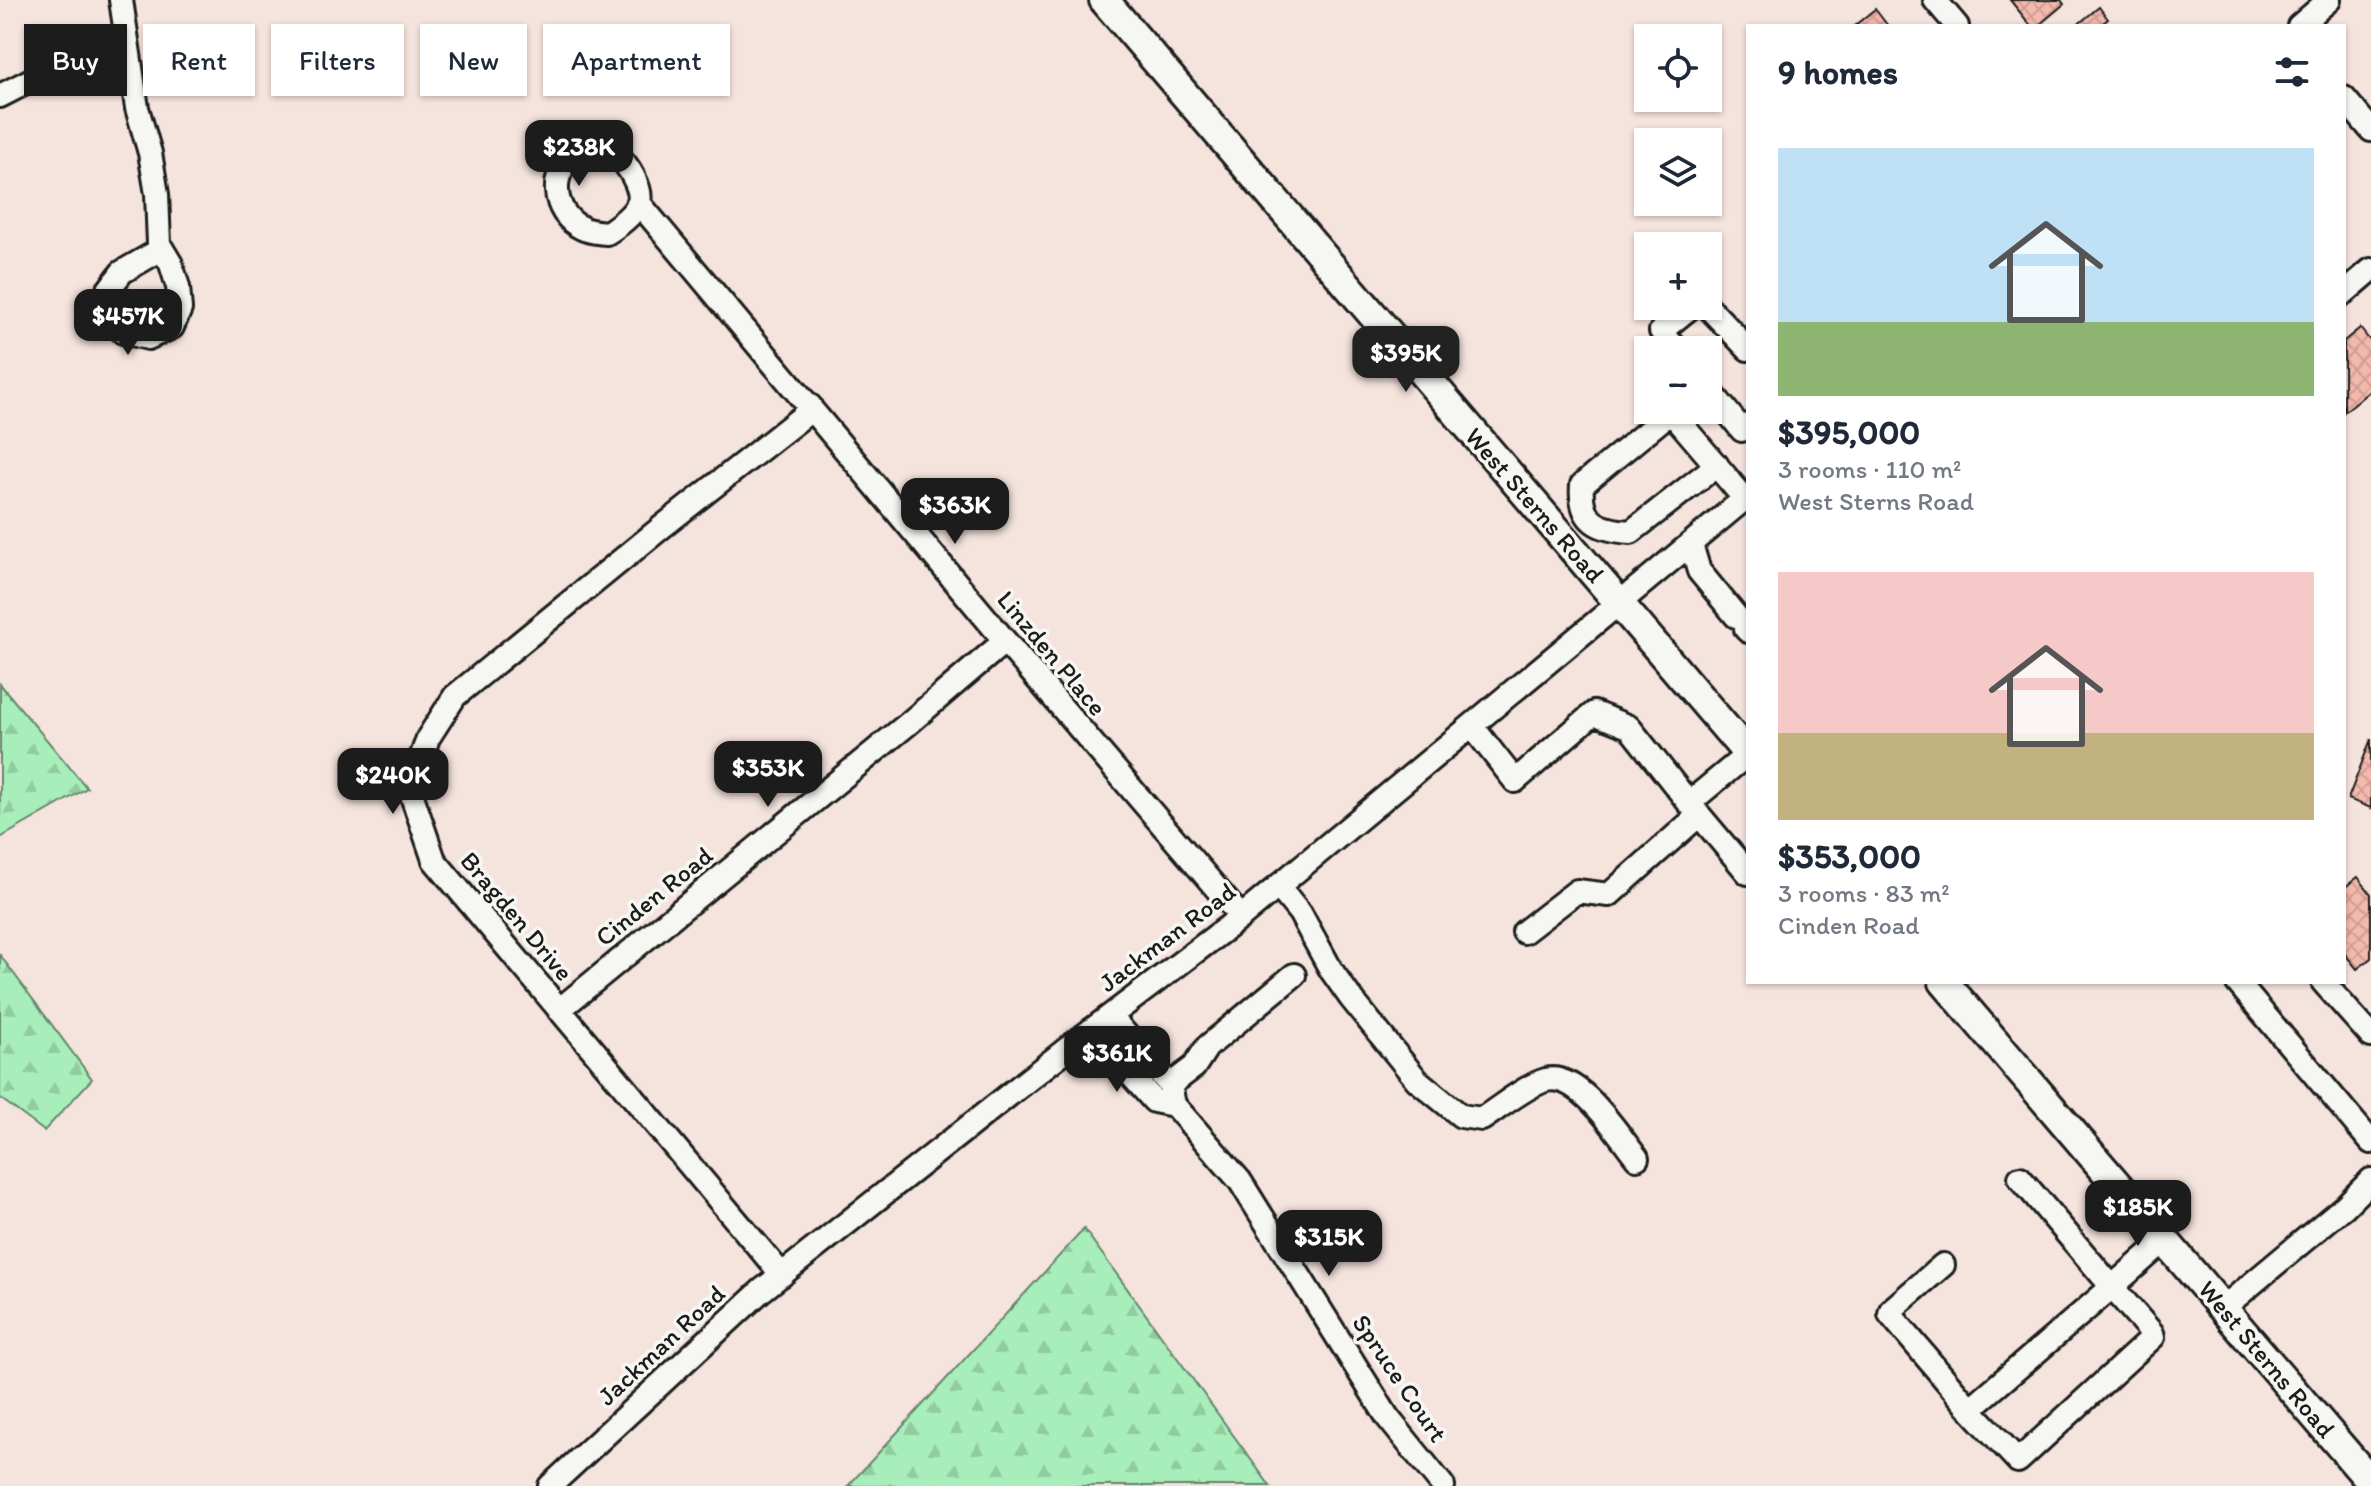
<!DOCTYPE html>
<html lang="en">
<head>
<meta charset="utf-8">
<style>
  body { margin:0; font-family:Itim,sans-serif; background:#f2f2f3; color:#1f2937; height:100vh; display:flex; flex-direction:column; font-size:30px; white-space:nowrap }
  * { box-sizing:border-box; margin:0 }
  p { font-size:26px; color:#747a83 }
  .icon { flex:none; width:44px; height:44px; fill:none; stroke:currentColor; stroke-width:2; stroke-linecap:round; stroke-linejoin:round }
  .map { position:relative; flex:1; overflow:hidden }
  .side { position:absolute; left:1746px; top:24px; width:600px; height:960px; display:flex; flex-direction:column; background:#fff; border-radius:0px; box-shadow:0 2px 6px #0004 }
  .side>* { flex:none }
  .top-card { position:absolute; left:24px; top:24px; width:760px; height:72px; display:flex; gap:16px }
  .controls { position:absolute; left:1634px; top:24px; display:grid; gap:16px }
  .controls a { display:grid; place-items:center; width:88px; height:88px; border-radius:0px; background:#fff; box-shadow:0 2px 6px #0004; font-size:40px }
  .price { position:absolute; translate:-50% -68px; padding:0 18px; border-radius:16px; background:#1c1c1c; color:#fff; font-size:26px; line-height:52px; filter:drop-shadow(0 2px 4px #0008) }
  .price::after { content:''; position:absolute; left:50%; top:48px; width:24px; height:18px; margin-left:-12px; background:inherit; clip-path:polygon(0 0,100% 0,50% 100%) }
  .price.current { background:#222; color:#fff }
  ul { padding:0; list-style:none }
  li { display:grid; align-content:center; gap:16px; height:424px; padding:0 32px }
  li span { display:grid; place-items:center; height:248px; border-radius:0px; color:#555 }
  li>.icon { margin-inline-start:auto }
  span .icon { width:144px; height:144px; fill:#fffc; stroke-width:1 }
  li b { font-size:34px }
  h2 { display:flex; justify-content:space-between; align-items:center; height:96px; padding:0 32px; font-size:34px }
  .tag { padding:0 28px; border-radius:0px; background:#fff; box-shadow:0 2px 6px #0004; font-size:28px; line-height:72px }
  .tag.current { background:#1c1c1c; color:#fff }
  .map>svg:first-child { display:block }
  .forest { fill:url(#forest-firs); stroke:#62856b; stroke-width:2 }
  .building { fill:url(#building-cross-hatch); stroke:#1c1c1c; stroke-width:2 }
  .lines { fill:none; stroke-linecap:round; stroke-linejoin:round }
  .minor-casing { stroke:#1c1c1c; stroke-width:28 }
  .major-casing { stroke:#1c1c1c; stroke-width:34 }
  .minor { stroke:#f6f6f2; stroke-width:22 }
  .major { stroke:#f6f6f2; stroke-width:28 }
  .labels { text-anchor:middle; stroke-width:7; stroke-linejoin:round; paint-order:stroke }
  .street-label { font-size:26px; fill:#1c1c1c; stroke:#f6f6f2 }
</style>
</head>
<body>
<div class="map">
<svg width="2371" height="1486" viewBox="0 0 2371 1486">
  <defs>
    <pattern id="forest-firs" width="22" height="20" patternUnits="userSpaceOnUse" patternTransform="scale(2)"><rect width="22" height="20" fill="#a8eeba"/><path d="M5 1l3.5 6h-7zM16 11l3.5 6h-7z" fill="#90cc9f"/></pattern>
    <pattern id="building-cross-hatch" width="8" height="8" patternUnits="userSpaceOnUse" patternTransform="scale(2)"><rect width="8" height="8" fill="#f3b9ac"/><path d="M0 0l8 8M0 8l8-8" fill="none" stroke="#d09e93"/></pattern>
  </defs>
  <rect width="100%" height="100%" fill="#f5e4dd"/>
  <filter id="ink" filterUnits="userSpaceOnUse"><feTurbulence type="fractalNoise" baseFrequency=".0125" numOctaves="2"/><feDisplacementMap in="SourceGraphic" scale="16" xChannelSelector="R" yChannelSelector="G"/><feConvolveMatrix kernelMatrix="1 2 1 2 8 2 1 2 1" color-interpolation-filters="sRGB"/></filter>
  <g filter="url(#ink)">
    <path class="forest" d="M 0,684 L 87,788 L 0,838 Z
      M 0,955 L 92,1079 L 44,1131 L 0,1098 Z
      M 1084,1229 L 1270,1486 L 848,1486 Z"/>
    <path class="building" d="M 2010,0 L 2061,0 L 2064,4 L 2038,26 L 2031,26 Z
      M 2099,7 L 2108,19 L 2099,26 L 2076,26 Z
      M 1875,9 L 1888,26 L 1854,26 Z
      M 2360,328 L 2371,342 L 2371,390 L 2344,412 L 2344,341 Z
      M 2371,739 L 2371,808 L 2348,799 Z
      M 2358,877 L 2371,894 L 2371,958 L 2357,969 L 2344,953 L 2344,888 Z"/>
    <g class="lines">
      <g class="minor-casing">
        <path id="minor" d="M 121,0 L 137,108 L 150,153 L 157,194 L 159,244 L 171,264 L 178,287 L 180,309 L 172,327 L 148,338 L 123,332 L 109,315 L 107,292 L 122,272 L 160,250
          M 1935,0 L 1957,26
          M 2299,26 L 2329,0
          M 0,96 L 39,76 L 128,49
          M 2344,98 L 2371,130
          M 598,151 C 603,152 612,153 617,156 C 627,163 643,189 639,202 C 634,215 618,226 607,233 C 599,232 589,232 582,228 C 552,214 546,168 580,154 C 585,152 592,152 598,151 Z
          M 639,203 L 1005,641 L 1241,917
          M 2344,293 L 2371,270
          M 1707,306 L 1748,349
          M 1677,350 L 1661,331 L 1692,306
          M 1708,388 L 1742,430 L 1748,425
          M 1717,465 L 1631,532 C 1599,530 1579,522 1582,485 L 1671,412 L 1745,499
          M 1691,544 L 1699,571 L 1736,616
          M 1746,629 L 1748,631
          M 1472,726 L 1515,781 L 1594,713 L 1629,727 L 1689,803 L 1748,754
          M 1690,804 L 1748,873
          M 1278,886 L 1300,913 L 1331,970 L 1350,997 L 1417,1080 L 1461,1116 L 1482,1119 C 1499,1108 1527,1085 1546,1080 C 1579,1071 1619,1136 1637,1158
          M 1524,932 L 1577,891 L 1609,895 L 1699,815
          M 2237,982 L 2371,1142
          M 2323,982 L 2371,1036
          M 559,1010 L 909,723 L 1005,641
          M 1110,1016 L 1170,1085 L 1174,1105 L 1240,1181 L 1388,1418 L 1443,1486
          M 1091,1030 L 1154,1101 L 1174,1105
          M 1170,1085 L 1194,1067 L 1207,1047 L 1294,975
          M 2020,1178 L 2112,1287 L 2165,1240
          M 1943,1265 L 1891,1310 L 1890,1314 L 1970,1409 L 2112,1287 L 2152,1333 L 2153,1337 L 2018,1461 L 1970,1409
          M 782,1275 L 434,860 L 410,790 L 428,738 L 455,696 L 662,527 L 802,417 L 810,406
          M 2223,1308 L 2345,1206 L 2371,1180
          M 550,1486 L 761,1291 L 1077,1041 L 1241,917 L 1748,496"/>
      </g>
      <g class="major-casing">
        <path id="major" d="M 1104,0 L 1748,754
          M 1944,982 L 2371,1482"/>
      </g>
      <use href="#minor" class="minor"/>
      <use href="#major" class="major"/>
    </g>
  </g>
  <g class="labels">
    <g class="street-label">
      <text transform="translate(1535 505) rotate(49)" y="9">West Sterns Road</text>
      <text transform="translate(1052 653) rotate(50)" y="9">Linzden Place</text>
      <text transform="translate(654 896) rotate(-39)" y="9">Cinden Road</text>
      <text transform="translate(517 916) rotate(50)" y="9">Bragden Drive</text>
      <text transform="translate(1167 937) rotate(-37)" y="9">Jackman Road</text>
      <text transform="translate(661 1345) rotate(-43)" y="9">Jackman Road</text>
      <text transform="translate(2267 1359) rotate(50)" y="9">West Sterns Road</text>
      <text transform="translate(1400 1378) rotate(56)" y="9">Spruce Court</text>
    </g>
  </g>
</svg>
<div class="controls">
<a><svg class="icon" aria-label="locate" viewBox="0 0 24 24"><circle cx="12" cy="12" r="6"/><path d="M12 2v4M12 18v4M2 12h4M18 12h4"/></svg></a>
<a><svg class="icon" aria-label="layers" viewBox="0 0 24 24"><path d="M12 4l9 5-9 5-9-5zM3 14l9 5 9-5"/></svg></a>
<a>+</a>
<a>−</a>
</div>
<b class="price" style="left:579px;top:188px">$238K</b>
<b class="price" style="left:128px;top:357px">$457K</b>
<b class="price current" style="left:1406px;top:394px">$395K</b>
<b class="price" style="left:955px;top:546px">$363K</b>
<b class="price" style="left:768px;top:809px">$353K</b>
<b class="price" style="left:393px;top:816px">$240K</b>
<b class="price" style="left:1117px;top:1094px">$361K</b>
<b class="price" style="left:2138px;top:1248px">$185K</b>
<b class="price" style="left:1329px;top:1278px">$315K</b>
<div class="top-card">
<a class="tag current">Buy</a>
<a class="tag">Rent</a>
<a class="tag">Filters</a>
<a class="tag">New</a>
<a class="tag">Apartment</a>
</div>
<section class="side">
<h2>9 homes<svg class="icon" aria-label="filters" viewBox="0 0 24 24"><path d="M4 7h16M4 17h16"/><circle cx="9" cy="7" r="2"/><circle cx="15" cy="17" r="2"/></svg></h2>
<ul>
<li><span style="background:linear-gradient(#bfe0f5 70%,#8fb573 0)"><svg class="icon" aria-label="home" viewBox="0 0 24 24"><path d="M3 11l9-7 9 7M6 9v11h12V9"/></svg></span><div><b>$395,000</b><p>3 rooms · 110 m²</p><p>West Sterns Road</p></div></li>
<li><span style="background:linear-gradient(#f6c9c9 65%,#c2b280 0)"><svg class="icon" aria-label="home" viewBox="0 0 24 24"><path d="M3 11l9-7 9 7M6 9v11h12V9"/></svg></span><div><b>$353,000</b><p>3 rooms · 83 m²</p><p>Cinden Road</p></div></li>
</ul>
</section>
</div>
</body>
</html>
